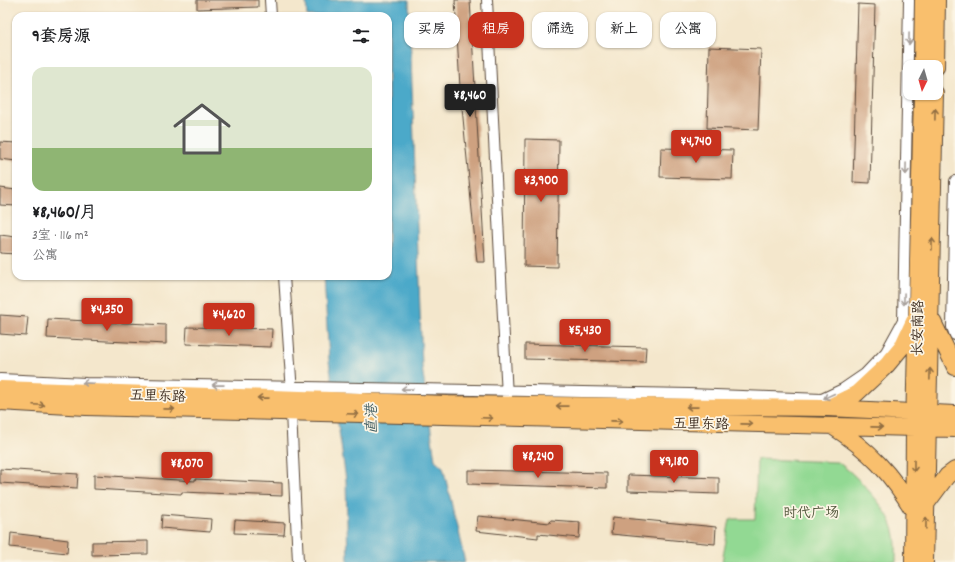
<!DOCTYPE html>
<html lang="zh">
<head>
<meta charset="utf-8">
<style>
  body { margin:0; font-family:Dekko,"LXGW WenKai TC",sans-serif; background:#f2f2f2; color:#202124; height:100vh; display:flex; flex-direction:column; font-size:15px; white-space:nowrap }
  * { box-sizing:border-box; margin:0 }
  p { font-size:13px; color:#757577 }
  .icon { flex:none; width:22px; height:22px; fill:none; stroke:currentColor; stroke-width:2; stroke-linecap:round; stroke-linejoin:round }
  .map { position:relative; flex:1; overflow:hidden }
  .drawer { position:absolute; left:12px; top:12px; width:380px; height:268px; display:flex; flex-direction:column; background:#fff; border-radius:12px; box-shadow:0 1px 3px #0004 }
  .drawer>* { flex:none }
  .banner { position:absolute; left:404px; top:12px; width:380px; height:36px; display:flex; gap:8px }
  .needle { width:26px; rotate:185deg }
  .fabs { position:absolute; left:903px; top:60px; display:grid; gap:8px }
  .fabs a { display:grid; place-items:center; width:40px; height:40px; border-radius:8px; background:#fff; box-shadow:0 1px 3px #0004; font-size:20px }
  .price { position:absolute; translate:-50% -34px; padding:0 9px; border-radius:4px; background:#c8321e; color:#fff; font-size:13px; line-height:26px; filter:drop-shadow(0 1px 2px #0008) }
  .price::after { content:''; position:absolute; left:50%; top:24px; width:12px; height:9px; margin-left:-6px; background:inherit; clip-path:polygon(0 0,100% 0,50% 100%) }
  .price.current { background:#222; color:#fff }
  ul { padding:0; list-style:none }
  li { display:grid; align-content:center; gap:8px; height:212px; padding:0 20px }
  li span { display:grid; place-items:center; height:124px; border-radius:12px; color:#555 }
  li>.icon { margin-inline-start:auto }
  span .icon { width:72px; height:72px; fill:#fffc; stroke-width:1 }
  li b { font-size:17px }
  h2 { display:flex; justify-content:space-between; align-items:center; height:48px; padding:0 20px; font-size:17px }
  .pill { padding:0 14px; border-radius:12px; background:#fff; box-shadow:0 1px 3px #0004; font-size:14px; line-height:36px }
  .pill.current { background:#c8321e; color:#fff }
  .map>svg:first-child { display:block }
  .green { fill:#92d993; stroke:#668258 }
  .water { fill:#4ba9c9; stroke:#436a74 }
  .building { fill:#cea180 }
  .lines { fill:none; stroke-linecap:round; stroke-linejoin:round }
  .minor-casing { stroke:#574638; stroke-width:12 }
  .primary-casing { stroke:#574638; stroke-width:18 }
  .minor { stroke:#fff; stroke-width:10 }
  .primary { stroke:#f9bf6d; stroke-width:16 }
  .oneway { stroke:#a79f9a }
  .oneway2 { stroke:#906d42 }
  .labels { text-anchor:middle; stroke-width:3.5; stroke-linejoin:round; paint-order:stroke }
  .street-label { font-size:14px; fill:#3b2a1e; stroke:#fcf5e5 }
  .park-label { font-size:14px; fill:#51563b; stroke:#fcf5e5 }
  .water-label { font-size:15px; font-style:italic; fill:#415d62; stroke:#fcf5e5 }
</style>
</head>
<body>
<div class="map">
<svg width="955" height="562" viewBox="0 0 955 562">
  <rect width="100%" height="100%" fill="#fcf5e5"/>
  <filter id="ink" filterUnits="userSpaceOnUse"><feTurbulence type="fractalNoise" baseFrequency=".025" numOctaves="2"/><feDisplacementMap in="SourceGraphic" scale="8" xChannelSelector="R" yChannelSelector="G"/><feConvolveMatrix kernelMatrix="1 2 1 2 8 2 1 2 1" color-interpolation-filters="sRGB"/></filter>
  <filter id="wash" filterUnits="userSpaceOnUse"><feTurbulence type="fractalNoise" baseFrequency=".012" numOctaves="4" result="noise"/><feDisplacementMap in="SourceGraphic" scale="16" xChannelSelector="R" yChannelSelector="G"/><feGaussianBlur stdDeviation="0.9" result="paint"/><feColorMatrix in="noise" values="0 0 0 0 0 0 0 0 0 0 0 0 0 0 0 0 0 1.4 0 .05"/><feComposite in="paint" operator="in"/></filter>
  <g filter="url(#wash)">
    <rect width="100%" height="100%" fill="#f4e7cc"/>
    <path class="green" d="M 757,459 L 837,462 C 853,471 886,507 892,525 C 897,537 896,550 896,562 L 722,562 L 730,519 L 755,519 Z"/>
    <path class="water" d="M 306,0 L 409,0 L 422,367 L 435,460 L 443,467 L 465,562 L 348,562 L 346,480 L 329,361 L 324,276 L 388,276 L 388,16 L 307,16 Z"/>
    <g id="blocks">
      <path class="building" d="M 197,0 L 258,0 L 258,7 L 197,9 Z
        M 455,0 L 470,0 L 485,262 L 477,262 L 460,87 Z
        M 858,4 L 875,5 L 870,183 L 853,182 Z
        M 709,47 L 761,49 L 758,130 L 707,128 Z
        M 525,139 L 559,140 L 557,267 L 524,266 Z
        M 0,142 L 16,143 L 16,161 L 0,159 Z
        M 661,148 L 733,150 L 732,179 L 660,177 Z
        M 0,188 L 16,190 L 16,206 L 0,205 Z
        M 0,235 L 16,237 L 16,254 L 0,253 Z
        M 0,315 L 28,317 L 26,336 L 0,334 Z
        M 48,319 L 166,325 L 166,344 L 47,338 Z
        M 187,327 L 272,329 L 271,347 L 186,344 Z
        M 525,344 L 646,347 L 645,362 L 525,359 Z
        M 0,469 L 78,474 L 77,488 L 0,483 Z
        M 468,470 L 607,473 L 607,488 L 468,484 Z
        M 94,475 L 195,481 L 195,479 L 282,483 L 282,496 L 182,492 L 181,494 L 94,489 Z
        M 628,475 L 719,478 L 719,494 L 628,491 Z
        M 162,515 L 211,519 L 210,532 L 161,528 Z
        M 478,516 L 550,523 L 551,520 L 580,522 L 579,538 L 538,534 L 538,538 L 476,531 Z
        M 613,517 L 716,527 L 715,544 L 611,534 Z
        M 235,520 L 285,523 L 284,535 L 234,533 Z
        M 11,533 L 68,540 L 67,553 L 10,547 Z
        M 148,541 L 148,554 L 92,555 L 92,542 Z"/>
    </g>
  </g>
  <g filter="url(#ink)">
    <use href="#blocks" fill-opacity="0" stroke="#574638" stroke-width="1"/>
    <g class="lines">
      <g class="minor-casing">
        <path id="minor" d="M 270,0 L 271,16
          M 487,0 L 507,397
          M 955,181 L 952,327 L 955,335
          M 284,276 L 292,393
          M 0,379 L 86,383 L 689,394 L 822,399 L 843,389 L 865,374 L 886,352 L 903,321 L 909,0
          M 291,412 L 298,562"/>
      </g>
      <g class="primary-casing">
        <path id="primary" d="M 922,67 L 923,0
          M 936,67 L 937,0
          M 933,322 L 955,367
          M 0,389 L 448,404 L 827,408 L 955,414
          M 0,402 L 86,407 L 955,429
          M 827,408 L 856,394 L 887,365 L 902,347 L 915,319
          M 832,426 C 869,450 892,474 914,512
          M 927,503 L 947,476 L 955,470
          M 913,562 L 914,428 L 922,93
          M 925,562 L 935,93"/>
      </g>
      <use href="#minor" class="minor"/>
      <use href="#primary" class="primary"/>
    </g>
    <defs><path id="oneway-shaft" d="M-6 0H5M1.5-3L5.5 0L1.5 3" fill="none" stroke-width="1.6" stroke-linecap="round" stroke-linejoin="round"/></defs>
    <g class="oneway">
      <use href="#oneway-shaft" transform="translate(909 39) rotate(91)"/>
      <use href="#oneway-shaft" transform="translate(906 169) rotate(91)"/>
      <use href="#oneway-shaft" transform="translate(904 299) rotate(91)"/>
      <use href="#oneway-shaft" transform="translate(88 383) rotate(-178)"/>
      <use href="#oneway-shaft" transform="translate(218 385) rotate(-179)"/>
      <use href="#oneway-shaft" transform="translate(407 389) rotate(-179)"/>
      <use href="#oneway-shaft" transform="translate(829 396) rotate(155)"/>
    </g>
    <g class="oneway2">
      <use href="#oneway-shaft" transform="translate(935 114) rotate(-89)"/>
      <use href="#oneway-shaft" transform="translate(932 244) rotate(-89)"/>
      <use href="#oneway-shaft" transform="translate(930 374) rotate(-89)"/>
      <use href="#oneway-shaft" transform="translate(263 398) rotate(-179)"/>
      <use href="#oneway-shaft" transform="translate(39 405) rotate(3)"/>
      <use href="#oneway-shaft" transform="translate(562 406) rotate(-179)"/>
      <use href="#oneway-shaft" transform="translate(692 407) rotate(-179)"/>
      <use href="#oneway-shaft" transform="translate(169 409) rotate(1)"/>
      <use href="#oneway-shaft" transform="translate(353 414) rotate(2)"/>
      <use href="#oneway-shaft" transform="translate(487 418) rotate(2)"/>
      <use href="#oneway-shaft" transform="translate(617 421) rotate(1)"/>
      <use href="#oneway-shaft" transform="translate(747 424) rotate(1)"/>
      <use href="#oneway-shaft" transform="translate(877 427) rotate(1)"/>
      <use href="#oneway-shaft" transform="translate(914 466) rotate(90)"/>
      <use href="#oneway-shaft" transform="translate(926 523) rotate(-89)"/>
    </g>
  </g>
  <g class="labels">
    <g class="street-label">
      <text transform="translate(917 328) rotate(-89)" y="5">长安南路</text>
      <text transform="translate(158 395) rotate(2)" y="5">五里东路</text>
      <text transform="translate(701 423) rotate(1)" y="5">五里东路</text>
    </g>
    <g class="park-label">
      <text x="811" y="517">时代广场</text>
    </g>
    <g class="water-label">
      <text transform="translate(371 419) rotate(-91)" y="5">直港</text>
    </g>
  </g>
</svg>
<div class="fabs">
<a><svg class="needle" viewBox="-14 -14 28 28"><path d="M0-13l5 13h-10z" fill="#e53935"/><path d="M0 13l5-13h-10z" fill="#757577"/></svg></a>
</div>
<b class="price current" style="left:470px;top:118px">¥8,460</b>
<b class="price" style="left:696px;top:164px">¥4,740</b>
<b class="price" style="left:541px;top:203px">¥3,900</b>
<b class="price" style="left:107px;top:332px">¥4,350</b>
<b class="price" style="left:229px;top:337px">¥4,620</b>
<b class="price" style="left:585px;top:353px">¥5,430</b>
<b class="price" style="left:538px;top:479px">¥8,240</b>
<b class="price" style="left:674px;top:484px">¥9,180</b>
<b class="price" style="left:187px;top:486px">¥8,070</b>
<div class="banner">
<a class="pill">买房</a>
<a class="pill current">租房</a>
<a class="pill">筛选</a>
<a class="pill">新上</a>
<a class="pill">公寓</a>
</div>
<section class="drawer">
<h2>9套房源<svg class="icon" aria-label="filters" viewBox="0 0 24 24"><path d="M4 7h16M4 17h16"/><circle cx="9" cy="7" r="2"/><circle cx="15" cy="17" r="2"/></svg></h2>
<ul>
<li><span style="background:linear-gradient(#dfe7d0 65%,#8fb573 0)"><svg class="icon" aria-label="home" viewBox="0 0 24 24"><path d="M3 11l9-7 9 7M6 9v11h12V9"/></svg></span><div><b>¥8,460/月</b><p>3室 · 116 m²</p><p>公寓</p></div></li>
</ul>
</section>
</div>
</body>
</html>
